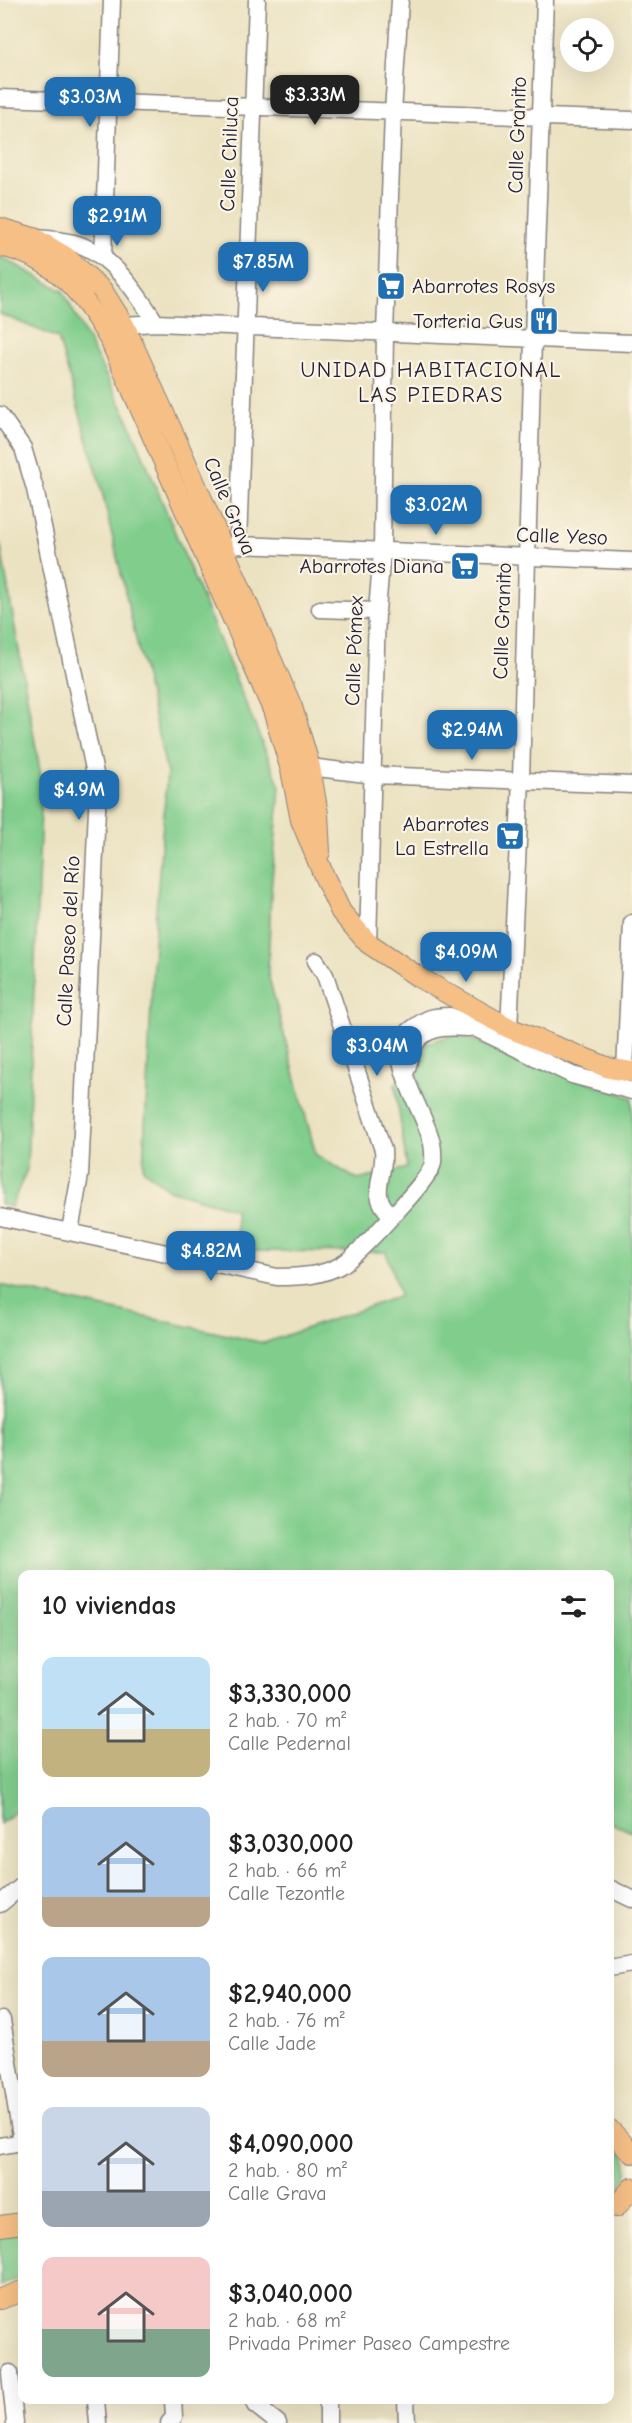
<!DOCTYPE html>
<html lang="es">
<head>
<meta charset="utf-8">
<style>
  body { margin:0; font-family:"Comic Neue",sans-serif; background:#f2f2f2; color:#222; height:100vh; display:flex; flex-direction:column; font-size:22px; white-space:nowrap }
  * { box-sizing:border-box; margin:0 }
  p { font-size:20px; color:#767676 }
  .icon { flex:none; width:33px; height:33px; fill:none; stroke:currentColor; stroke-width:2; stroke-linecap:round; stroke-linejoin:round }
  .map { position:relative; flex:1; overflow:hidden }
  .details { position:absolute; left:18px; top:1570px; width:596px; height:834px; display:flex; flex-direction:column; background:#fff; border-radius:12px; box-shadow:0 6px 24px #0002 }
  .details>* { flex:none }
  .fabs { position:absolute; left:560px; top:18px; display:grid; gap:12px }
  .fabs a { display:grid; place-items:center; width:54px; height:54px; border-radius:50%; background:#fff; box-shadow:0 6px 24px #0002; font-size:30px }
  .price { position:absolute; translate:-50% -51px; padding:0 14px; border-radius:12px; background:#1f6fb2; color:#fff; font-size:20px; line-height:39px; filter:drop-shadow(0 2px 3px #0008) }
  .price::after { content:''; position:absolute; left:50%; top:36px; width:18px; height:14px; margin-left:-9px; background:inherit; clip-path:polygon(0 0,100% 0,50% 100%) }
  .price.selected { background:#222; color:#fff }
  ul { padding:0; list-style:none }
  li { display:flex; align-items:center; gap:18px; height:150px; padding:0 24px }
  li span { display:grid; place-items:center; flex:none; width:168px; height:120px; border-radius:12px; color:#555 }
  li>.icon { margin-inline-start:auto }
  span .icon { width:72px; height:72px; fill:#fffc; stroke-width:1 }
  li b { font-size:26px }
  h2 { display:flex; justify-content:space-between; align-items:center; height:72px; padding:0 24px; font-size:26px }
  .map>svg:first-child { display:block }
  .green { fill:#80cd8c; stroke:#517864; stroke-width:1.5 }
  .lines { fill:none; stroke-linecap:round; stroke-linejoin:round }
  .minor-casing { stroke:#86827e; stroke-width:19 }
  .major-casing { stroke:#86827e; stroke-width:22 }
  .minor { stroke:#fff; stroke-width:16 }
  .major { stroke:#f5bf86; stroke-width:20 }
  .labels { text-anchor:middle; stroke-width:4.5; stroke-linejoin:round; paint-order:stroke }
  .street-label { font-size:21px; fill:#22223b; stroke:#fcf5e5 }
  .poi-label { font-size:21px; fill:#22223b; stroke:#fcf5e5; text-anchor:end }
  .neighbourhood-label { font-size:22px; letter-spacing:1.5px; fill:#22223b; stroke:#fcf5e5 }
</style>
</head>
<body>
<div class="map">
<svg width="632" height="2423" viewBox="0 0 632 2423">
  <rect width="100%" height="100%" fill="#fcf5e5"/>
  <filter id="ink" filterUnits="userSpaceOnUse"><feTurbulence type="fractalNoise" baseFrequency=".0167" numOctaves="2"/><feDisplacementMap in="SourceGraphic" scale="12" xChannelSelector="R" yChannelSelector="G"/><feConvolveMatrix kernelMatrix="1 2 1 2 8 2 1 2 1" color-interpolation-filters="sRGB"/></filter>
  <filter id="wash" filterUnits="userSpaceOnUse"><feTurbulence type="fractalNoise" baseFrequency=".008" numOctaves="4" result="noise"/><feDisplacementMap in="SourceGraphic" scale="24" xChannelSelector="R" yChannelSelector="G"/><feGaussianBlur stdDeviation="1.35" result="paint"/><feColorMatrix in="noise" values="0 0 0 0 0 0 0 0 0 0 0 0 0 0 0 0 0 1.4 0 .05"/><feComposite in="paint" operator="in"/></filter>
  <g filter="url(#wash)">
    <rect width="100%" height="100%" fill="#ebe2c1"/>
    <path class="green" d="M 0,256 L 63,291 L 128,419 L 280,786 L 271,891 L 268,974 L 316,1155 L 358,1180 L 407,1168 L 395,1085 L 427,1043 L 456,1034 L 632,1098 L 632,1832 L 609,1822 L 609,1575 L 22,1575 L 22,1806 L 0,1824 L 0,1285 L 264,1343 L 400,1296 L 386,1252 L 237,1251 L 235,1209 L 169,1190 L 143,1169 L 155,923 L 167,773 L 101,487 L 58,338 L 0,314 Z
      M 0,542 L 42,782 L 27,1169 L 11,1207 L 0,1204 Z
      M 609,2143 C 614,2147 621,2150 624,2155 C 632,2170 624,2189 609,2195 Z
      M 22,2231 L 22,2277 L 0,2286 L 0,2234 Z"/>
  </g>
  <g filter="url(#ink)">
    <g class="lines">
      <g class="minor-casing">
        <path id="minor" d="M 0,98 L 632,120
          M 37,238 C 49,239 62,240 74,243 C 111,253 137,293 156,323
          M 103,257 L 112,0
          M 124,325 L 156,323 L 632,343
          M 0,415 L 23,448 L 35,489 L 98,788 L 80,1175 L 70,1231
          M 238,545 L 632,561
          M 222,549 L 238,545 L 257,0
          M 320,609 L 377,611
          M 310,767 L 374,775 L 632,785
          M 368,943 L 377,611 L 382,551 L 385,333 L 393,113 L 400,0
          M 316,961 L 325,975 L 383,1150 C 386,1177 367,1193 391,1215
          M 509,1028 L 521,780 L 533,339 L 545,0
          M 406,1071 C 409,1064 410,1055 413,1048 C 423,1025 449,1027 469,1028
          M 625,1071 L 632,923
          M 0,1217 L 277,1277 C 300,1277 323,1276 343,1264 C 358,1254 428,1181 432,1166 C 434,1162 433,1156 433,1152 C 433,1119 377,1054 412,1029 C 427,1018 431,1016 450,1016 L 572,1075 L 632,1091
          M 609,1888 L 632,1899
          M 0,1904 L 22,1886
          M 609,1968 L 632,1964
          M 2,2020 L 22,2142
          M 0,2146 L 22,2142
          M 10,2373 L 15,2423
          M 96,2400 L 98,2423
          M 253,2400 L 255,2405 L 278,2423
          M 406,2400 L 407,2423
          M 169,2423 L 174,2417 L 173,2400
          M 328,2423 L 328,2400"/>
      </g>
      <g class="major-casing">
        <path id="major" d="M 0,228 L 34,238 L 66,257 L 102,290 L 124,325 L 179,446 L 292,707 L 310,767 L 318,814 L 320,852
          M 0,246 C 57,258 84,295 111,342 L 273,710 L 291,770 L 301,820 L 324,876 L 341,912 L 368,943 L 420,978 L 509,1028 L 609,1068 L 632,1072
          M 610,2130 L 632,2153
          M 616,2207 L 632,2188
          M 0,2226 L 22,2223
          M 0,2299 L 22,2291"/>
      </g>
      <use href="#minor" class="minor"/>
      <use href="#major" class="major"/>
    </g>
  </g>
  <defs>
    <g id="supermarket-square" transform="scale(1.5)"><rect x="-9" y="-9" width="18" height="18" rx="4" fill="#1f6fb2" stroke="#fcf5e5"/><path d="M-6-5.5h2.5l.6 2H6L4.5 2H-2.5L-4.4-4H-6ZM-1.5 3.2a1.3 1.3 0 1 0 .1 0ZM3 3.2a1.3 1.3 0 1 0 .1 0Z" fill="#fff"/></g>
    <g id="restaurant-square" transform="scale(1.5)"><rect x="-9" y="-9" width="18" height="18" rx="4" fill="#1f6fb2" stroke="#fcf5e5"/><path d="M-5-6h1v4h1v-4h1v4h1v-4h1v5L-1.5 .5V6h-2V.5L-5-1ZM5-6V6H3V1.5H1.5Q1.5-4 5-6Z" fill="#fff"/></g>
  </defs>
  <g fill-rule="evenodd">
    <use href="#supermarket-square" x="391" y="286"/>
    <use href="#restaurant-square" x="544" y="321"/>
    <use href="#supermarket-square" x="465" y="566"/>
    <use href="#supermarket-square" x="510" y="836"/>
  </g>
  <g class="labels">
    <g class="street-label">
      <text transform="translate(517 135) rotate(-88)" y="7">Calle Granito</text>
      <text transform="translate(229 154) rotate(-88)" y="7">Calle Chiluca</text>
      <text transform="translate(230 506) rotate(67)" y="7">Calle Grava</text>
      <text transform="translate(562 536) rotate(2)" y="7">Calle Yeso</text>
      <text transform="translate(502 621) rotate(-88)" y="7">Calle Granito</text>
      <text transform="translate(354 651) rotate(-88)" y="7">Calle Pómex</text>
      <text transform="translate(68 941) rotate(-87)" y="7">Calle Paseo del Río</text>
    </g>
    <g class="poi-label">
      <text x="412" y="293" text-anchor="start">Abarrotes Rosys</text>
      <text x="523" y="328">Torteria Gus</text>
      <text x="444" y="573">Abarrotes Diana</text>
      <text x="489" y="831">Abarrotes<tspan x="489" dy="24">La Estrella</tspan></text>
    </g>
    <g class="neighbourhood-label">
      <text x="431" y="377">UNIDAD HABITACIONAL<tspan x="431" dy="25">LAS PIEDRAS</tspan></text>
    </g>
  </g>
</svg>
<div class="fabs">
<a><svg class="icon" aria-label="locate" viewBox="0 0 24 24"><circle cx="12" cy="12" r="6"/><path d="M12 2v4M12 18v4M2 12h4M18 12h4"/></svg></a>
</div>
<b class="price selected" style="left:315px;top:126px">$3.33M</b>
<b class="price" style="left:90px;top:128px">$3.03M</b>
<b class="price" style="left:117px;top:247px">$2.91M</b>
<b class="price" style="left:263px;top:293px">$7.85M</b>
<b class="price" style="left:436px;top:536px">$3.02M</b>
<b class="price" style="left:472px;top:761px">$2.94M</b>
<b class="price" style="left:79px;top:821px">$4.9M</b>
<b class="price" style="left:466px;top:983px">$4.09M</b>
<b class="price" style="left:377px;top:1077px">$3.04M</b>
<b class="price" style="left:211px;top:1282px">$4.82M</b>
<section class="details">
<h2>10 viviendas<svg class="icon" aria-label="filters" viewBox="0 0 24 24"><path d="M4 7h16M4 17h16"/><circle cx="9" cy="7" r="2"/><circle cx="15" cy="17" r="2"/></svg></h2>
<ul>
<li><span style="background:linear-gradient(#bfe0f5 60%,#c2b280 0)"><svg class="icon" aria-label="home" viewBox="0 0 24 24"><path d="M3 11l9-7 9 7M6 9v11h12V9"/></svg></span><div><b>$3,330,000</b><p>2 hab. · 70 m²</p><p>Calle Pedernal</p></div></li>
<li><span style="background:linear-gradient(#a9c7e8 75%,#b9a48a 0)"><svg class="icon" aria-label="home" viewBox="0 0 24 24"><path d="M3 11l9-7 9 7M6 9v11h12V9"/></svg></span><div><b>$3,030,000</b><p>2 hab. · 66 m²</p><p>Calle Tezontle</p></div></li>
<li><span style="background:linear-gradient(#a9c7e8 70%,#b9a48a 0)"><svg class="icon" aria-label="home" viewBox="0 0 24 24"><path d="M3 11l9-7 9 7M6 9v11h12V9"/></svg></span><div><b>$2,940,000</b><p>2 hab. · 76 m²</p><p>Calle Jade</p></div></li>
<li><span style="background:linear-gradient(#c9d6e8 70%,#9aa5b1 0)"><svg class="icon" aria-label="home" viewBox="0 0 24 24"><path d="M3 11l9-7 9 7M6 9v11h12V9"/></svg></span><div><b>$4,090,000</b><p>2 hab. · 80 m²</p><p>Calle Grava</p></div></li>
<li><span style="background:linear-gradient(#f6c9c9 60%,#7fa58c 0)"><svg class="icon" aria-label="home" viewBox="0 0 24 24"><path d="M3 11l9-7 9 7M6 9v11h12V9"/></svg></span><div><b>$3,040,000</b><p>2 hab. · 68 m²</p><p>Privada Primer Paseo Campestre</p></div></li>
</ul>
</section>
</div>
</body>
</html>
